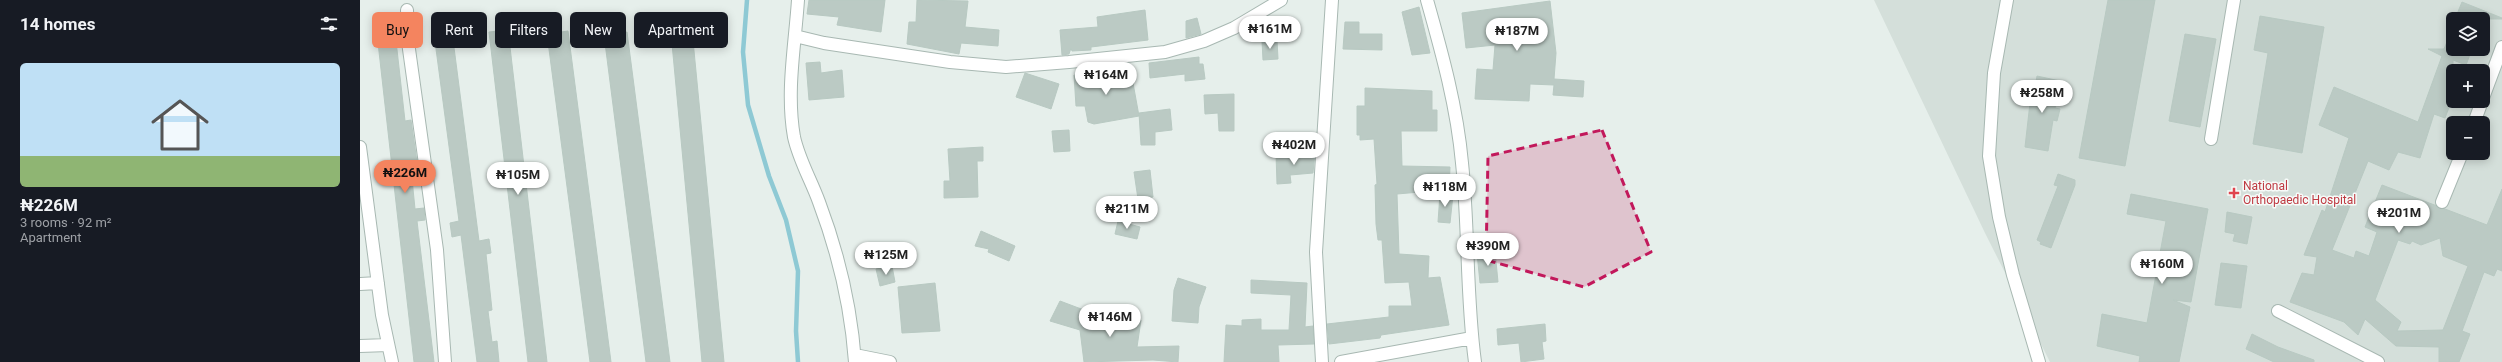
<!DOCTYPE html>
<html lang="en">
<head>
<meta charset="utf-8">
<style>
  body { margin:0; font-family:Roboto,sans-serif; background:#242831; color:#f1f3f6; height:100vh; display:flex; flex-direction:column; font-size:15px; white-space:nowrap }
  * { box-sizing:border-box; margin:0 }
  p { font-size:13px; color:#9ea1a6 }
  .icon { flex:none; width:22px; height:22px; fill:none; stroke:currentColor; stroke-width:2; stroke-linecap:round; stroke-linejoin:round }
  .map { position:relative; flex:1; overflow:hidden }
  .sheet { display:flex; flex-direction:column; background:#171b24; width:360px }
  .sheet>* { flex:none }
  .guide { position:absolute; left:12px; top:12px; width:380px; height:36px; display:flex; gap:8px }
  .buttons { position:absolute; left:2086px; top:12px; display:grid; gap:8px }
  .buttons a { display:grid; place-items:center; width:44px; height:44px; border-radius:6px; background:#171b24; box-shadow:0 2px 10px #0003; font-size:20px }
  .price { position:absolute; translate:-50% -34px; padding:0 9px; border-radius:14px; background:#fff; color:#222; font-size:13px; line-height:26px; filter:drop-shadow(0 1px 2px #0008) }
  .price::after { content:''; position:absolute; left:50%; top:24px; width:12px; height:9px; margin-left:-6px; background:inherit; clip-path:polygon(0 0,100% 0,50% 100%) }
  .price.current { background:#f4845f; color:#111 }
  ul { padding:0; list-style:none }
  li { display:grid; align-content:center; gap:8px; height:212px; padding:0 20px }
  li+li { border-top:1px solid #363941 }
  li span { display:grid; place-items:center; height:124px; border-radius:6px; color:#555 }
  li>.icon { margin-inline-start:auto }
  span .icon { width:72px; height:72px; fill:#fffc; stroke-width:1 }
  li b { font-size:17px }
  h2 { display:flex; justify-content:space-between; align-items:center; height:48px; padding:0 20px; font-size:17px }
  .chip { padding:0 14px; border-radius:6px; background:#171b24; box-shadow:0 2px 10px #0003; font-size:14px; line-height:36px }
  .chip.current { background:#f4845f; color:#111 }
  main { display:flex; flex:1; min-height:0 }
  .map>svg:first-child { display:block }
  .built { fill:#d4dfda; fill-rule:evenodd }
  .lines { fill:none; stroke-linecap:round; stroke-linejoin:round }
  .stream { stroke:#8ec9d4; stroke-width:4.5 }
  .building { fill:#bbcac4; stroke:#b8c9c2; fill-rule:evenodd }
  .minor-casing { stroke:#a8b8b2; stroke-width:14 }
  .minor { stroke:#fff; stroke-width:12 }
  .marked { fill:#c2185b; fill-opacity:0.2; stroke:#c2185b; stroke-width:3; stroke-dasharray:8 5; stroke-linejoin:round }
  .health-dot { fill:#e0444e; stroke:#f7fbf9; stroke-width:1.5 }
  .labels { text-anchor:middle; stroke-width:3; stroke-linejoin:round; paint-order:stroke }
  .health-label { font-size:12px; fill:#be3a42; stroke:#f7fbf9; text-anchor:start }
</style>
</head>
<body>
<main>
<section class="sheet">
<h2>14 homes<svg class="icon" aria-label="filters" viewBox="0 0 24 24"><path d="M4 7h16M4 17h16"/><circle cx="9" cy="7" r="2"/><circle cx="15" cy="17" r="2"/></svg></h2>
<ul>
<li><span style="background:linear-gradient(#bfe0f5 75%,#8fb573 0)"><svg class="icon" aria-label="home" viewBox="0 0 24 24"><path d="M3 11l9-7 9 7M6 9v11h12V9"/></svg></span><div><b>₦226M</b><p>3 rooms · 92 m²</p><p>Apartment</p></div></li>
</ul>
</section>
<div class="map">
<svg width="2142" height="362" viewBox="0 0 2142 362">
  <rect width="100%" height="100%" fill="#e6efeb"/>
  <path class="built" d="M 1514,0 L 2142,0 L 2142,362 L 1690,362 L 1625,233 ZM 2093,19 L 2123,19 L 2123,49 L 2093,49 ZM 2093,71 L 2123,71 L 2123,101 L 2093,101 ZM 2093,123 L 2123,123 L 2123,153 L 2093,153 Z"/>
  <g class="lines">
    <path class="stream" d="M 387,0 L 383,52 L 388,105 L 409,176 L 426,220 L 438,271 L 436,331 L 438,362"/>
  </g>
  <path class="building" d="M 449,0 L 525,0 L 521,32 L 477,25 L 479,17 L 447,14 Z
    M 557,0 L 608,1 L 605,27 L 639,30 L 638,46 L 601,43 L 599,54 L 547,44 L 549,22 L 556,22 Z
    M 1748,0 L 1795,0 L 1765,166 L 1719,158 Z
    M 1190,1 L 1196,53 L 1194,79 L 1224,81 L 1223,97 L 1193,95 L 1194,85 L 1170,84 L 1169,101 L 1115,99 L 1117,69 L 1133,70 L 1135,45 L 1106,48 L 1102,13 Z
    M 2102,2 L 2142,18 L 2142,19 L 2095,19 Z
    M 1059,7 L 1070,53 L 1052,55 L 1042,12 Z
    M 785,10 L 788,40 L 731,47 L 731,50 L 712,51 L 711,48 L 709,54 L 702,55 L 700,30 L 738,27 L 737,17 Z
    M 1900,16 L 1964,27 L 1942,153 L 1893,144 L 1908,53 L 1894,50 Z
    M 837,18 L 841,34 L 826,38 L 826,21 Z
    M 985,22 L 999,22 L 999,34 L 1022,34 L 1022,50 L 983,49 Z
    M 34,23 L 45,121 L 51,120 L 58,169 L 51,169 L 55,209 L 64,208 L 65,220 L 57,221 L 74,362 L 54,362 L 16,25 Z
    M 148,30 L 187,362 L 168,362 L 129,32 Z
    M 332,30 L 364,362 L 342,362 L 311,33 Z
    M 2092,30 L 2093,49 L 2112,49 L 2106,65 L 2093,60 L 2093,97 L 2085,118 L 2074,114 L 2060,158 L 2038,152 L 2029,170 L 2008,161 L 1972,250 L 1994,258 L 1996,251 L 2009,256 L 2017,232 L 2005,227 L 2022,185 L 2127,225 L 2142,189 L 2142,271 L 2137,269 L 2134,276 L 2124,272 L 2102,331 L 2110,334 L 2099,362 L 2079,362 L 2079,347 L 2036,346 L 2005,319 L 1998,335 L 1984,322 L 1930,302 L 1942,273 L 1954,275 L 1957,257 L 1944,255 L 1962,210 L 1965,212 L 1989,138 L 1959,125 L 1974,87 L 2058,122 L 2082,56 L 2068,49 L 2084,49 ZM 2080,238 L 2083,256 L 2108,266 L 2083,330 L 2037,331 L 2041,322 L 2015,300 L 2038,240 L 2050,244 L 2052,241 L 2061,245 Z
    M 208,31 L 251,362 L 230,362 L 187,34 Z
    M 92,32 L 119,241 L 129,239 L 131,253 L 126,254 L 132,310 L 128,311 L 132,342 L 137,341 L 139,362 L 117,362 L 101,235 L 92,237 L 90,223 L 99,221 L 74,34 Z
    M 267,32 L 310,362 L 286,362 L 244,35 Z
    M 1825,34 L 1856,39 L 1840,127 L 1809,121 Z
    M 917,40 L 918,59 L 903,60 L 902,41 Z
    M 839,57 L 839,64 L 843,64 L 845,79 L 825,81 L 825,74 L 790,78 L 789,63 Z
    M 460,62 L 461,73 L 482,70 L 484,97 L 449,100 L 446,63 Z
    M 771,72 L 779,116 L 734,124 L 728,122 L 725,106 L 716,106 L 714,75 Z
    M 665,73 L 699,84 L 691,109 L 656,97 Z
    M 1677,76 L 1700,81 L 1695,108 L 1700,109 L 1697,121 L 1693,120 L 1688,151 L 1665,147 L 1670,103 L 1672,103 Z
    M 1005,88 L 1072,91 L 1072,110 L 1077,110 L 1077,131 L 1041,131 L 1042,166 L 1090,167 L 1089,192 L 1060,192 L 1037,194 L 1039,254 L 1069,256 L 1068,278 L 1080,277 L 1089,325 L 1021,335 L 1020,338 L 969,344 L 967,324 L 1029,317 L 1029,306 L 1052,306 L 1049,282 L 1025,283 L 1022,240 L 1018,240 L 1016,224 L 1015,185 L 1017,184 L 1014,139 L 1000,140 L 1000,135 L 997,135 L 997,106 L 1005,106 Z
    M 874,94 L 874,131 L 859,131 L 858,113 L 845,114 L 844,95 Z
    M 810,109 L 812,130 L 795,132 L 795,145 L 781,145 L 779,113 Z
    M 709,130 L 710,151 L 694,152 L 692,131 Z
    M 623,147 L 623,161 L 617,161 L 618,197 L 584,198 L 584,181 L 590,181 L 588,149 Z
    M 955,152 L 953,173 L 930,175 L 931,183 L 917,184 L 916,154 Z
    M 790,170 L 793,197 L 778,199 L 774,172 Z
    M 1698,174 L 1715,180 L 1715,185 L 1691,248 L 1680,244 L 1681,242 L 1677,240 L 1698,186 L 1694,185 Z
    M 1080,194 L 1093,195 L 1090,223 L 1078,222 Z
    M 1771,194 L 1848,209 L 1831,302 L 1813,300 L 1830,307 L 1819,362 L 1779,362 L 1780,356 L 1737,346 L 1742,314 L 1787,323 L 1806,221 L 1767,214 Z
    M 1867,212 L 1892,217 L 1887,244 L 1873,241 L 1875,234 L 1865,232 Z
    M 758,221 L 780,227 L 777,239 L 755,234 Z
    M 621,231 L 655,246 L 649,261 L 628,252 L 629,249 L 615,246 Z
    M 1135,251 L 1138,282 L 1120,283 L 1117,253 Z
    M 1861,263 L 1887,266 L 1881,308 L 1855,305 Z
    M 532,266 L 535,282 L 520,286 L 516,269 Z
    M 818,278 L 846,287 L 839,307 L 838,323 L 812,321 L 814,290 Z
    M 891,280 L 947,283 L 945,327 L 953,326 L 954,344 L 918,345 L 919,362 L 864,362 L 866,325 L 882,326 L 882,320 L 901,319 L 901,330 L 929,330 L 931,295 L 891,293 Z
    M 575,283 L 580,331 L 542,333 L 538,287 Z
    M 700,301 L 769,327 L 770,319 L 781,320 L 777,347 L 819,346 L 818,362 L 793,360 L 724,362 L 720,330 L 690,321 Z
    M 1185,324 L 1186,341 L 1182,342 L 1184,359 L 1161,362 L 1159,343 L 1138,345 L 1137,329 Z
    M 1892,334 L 1918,347 L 1954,360 L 1954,362 L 1914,362 L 1886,349 Z"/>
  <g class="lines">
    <g class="minor-casing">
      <path id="minor" d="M 438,0 C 435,45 426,92 434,137 C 439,160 451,180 459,202 C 479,255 491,306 495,362
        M 1067,0 C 1082,53 1097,107 1102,163 C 1109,229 1106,296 1115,362
        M 1647,0 L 1634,73 L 1629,156 L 1639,217 L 1653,275 L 1679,362
        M 47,10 L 48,42 L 77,250 L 85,362
        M 435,36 L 464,43 L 590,62 L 646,67 L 709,62 L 805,52 L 844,41 L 874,28 L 921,0
        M 2123,98 L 2142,47
        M 2114,123 L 2122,101
        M 1851,139 L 1874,0
        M 0,147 L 22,315 L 32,362
        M 2082,202 L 2102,153
        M 0,284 L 18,283
        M 1918,311 L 2018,362
        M 0,346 L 28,345
        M 495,355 L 530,362
        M 962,362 L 956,252 L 972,0
        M 981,362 L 1112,338"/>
    </g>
    <use href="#minor" class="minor"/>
  </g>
  <path class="marked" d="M 1242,130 L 1291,252 L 1224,287 L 1126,260 L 1128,156 Z"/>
  <path class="health-dot" d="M1872 187h4v4h4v4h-4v4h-4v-4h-4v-4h4z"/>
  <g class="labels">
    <g class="health-label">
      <text x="1883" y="190">National<tspan x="1883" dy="14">Orthopaedic Hospital</tspan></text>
    </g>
  </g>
</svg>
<div class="buttons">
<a><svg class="icon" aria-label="layers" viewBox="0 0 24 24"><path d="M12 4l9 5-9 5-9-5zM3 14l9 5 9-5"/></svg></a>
<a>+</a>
<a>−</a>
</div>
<b class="price" style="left:910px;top:50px">₦161M</b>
<b class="price" style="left:1157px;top:52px">₦187M</b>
<b class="price" style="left:746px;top:96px">₦164M</b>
<b class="price" style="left:1682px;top:114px">₦258M</b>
<b class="price" style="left:934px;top:166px">₦402M</b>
<b class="price current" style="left:45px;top:194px">₦226M</b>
<b class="price" style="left:158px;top:196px">₦105M</b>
<b class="price" style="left:1085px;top:208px">₦118M</b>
<b class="price" style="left:767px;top:230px">₦211M</b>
<b class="price" style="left:2039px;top:234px">₦201M</b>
<b class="price" style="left:1128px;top:267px">₦390M</b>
<b class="price" style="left:526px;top:276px">₦125M</b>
<b class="price" style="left:1802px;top:285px">₦160M</b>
<b class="price" style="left:750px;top:338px">₦146M</b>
<div class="guide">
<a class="chip current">Buy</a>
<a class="chip">Rent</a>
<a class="chip">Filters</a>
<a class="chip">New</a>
<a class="chip">Apartment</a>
</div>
</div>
</main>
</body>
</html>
